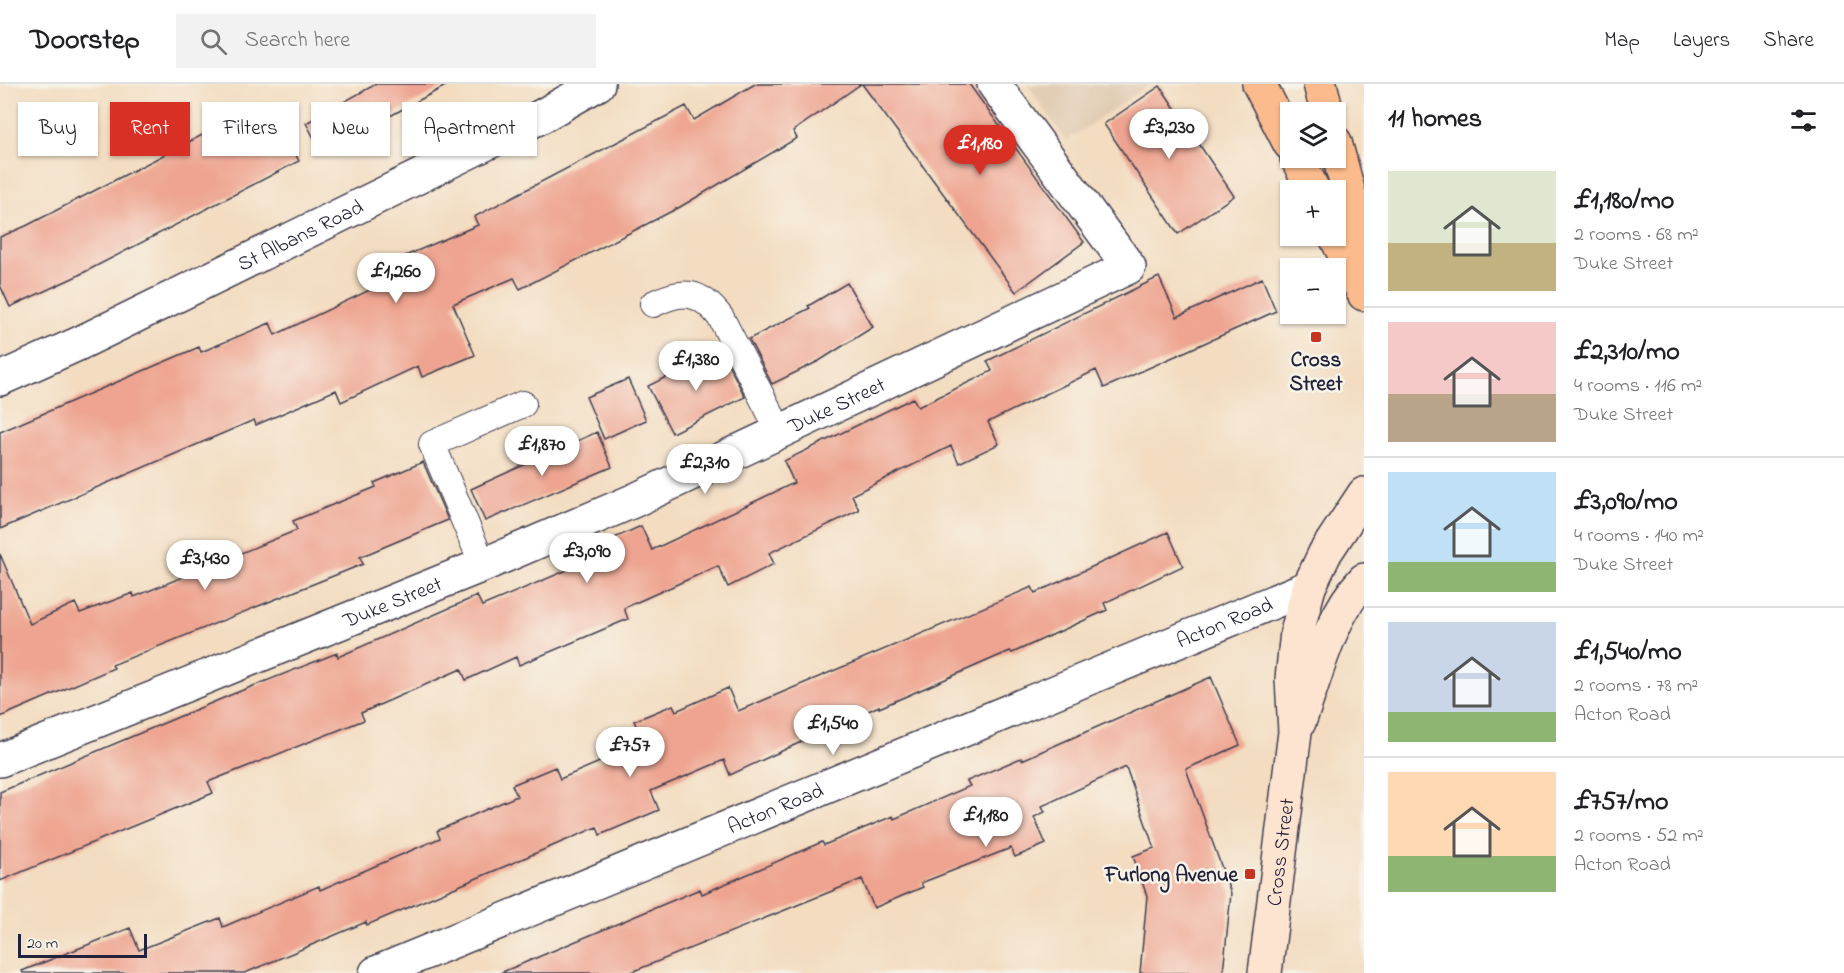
<!DOCTYPE html>
<html lang="en">
<head>
<meta charset="utf-8">
<style>
  body { margin:0; font-family:"Indie Flower",sans-serif; background:#f2f2f2; color:#202124; height:100vh; display:flex; flex-direction:column; font-size:22px; white-space:nowrap }
  * { box-sizing:border-box; margin:0 }
  p { font-size:20px; color:#757577 }
  .icon { flex:none; width:33px; height:33px; fill:none; stroke:currentColor; stroke-width:2; stroke-linecap:round; stroke-linejoin:round }
  .map { position:relative; flex:1; overflow:hidden }
  .drawer { display:flex; flex-direction:column; background:#fff; width:480px }
  .drawer>* { flex:none }
  .guide { position:absolute; left:18px; top:18px; width:570px; height:54px; display:flex; gap:12px }
  .fabs { position:absolute; left:1280px; top:18px; display:grid; gap:12px }
  .fabs a { display:grid; place-items:center; width:66px; height:66px; border-radius:0px; background:#fff; box-shadow:0 2px 4px #0004; font-size:30px }
  .scale { position:absolute; left:18px; bottom:15px; width:129px; box-sizing:border-box; padding-left:6px; border:3px solid #22223b; border-top:0; font-size:16px; line-height:21px; white-space:nowrap; color:#22223b; -webkit-text-stroke:4px #f7f3e8; paint-order:stroke }
  .price { position:absolute; translate:-50% -51px; padding:0 14px; border-radius:21px; background:#fff; color:#222; font-size:20px; line-height:39px; filter:drop-shadow(0 2px 3px #0008) }
  .price::after { content:''; position:absolute; left:50%; top:36px; width:18px; height:14px; margin-left:-9px; background:inherit; clip-path:polygon(0 0,100% 0,50% 100%) }
  .price.selected { background:#d93025; color:#fff }
  ul { padding:0; list-style:none }
  li { display:flex; align-items:center; gap:18px; height:150px; padding:0 24px }
  li+li { border-top:2px solid #e0e0e0 }
  li span { display:grid; place-items:center; flex:none; width:168px; height:120px; border-radius:0px; color:#555 }
  li>.icon { margin-inline-start:auto }
  span .icon { width:72px; height:72px; fill:#fffc; stroke-width:1 }
  li b { font-size:26px }
  h2 { display:flex; justify-content:space-between; align-items:center; height:72px; padding:0 24px; font-size:26px }
  .pill { padding:0 21px; border-radius:0px; background:#fff; box-shadow:0 2px 4px #0004; font-size:21px; line-height:54px }
  .pill.selected { background:#d93025; color:#fff }
  header { display:flex; align-items:center; gap:36px; box-sizing:border-box; height:84px; padding:0 30px; background:#fff; border-bottom:2px solid #e0e0e0 }
  header strong { font-size:28px }
  nav { display:flex; gap:33px; margin-inline-start:auto; font-size:21px }
  .search { width:420px; height:54px; background:#f2f2f2; display:flex; align-items:center; gap:15px; box-sizing:border-box; padding:0 21px; border-radius:0px; color:#757577; font-size:22px }
  main { display:flex; flex:1; min-height:0 }
  .map>svg:first-child { display:block }
  .built { fill:#e1ccb3 }
  .building { fill:#eea490 }
  .lines { fill:none; stroke-linecap:round; stroke-linejoin:round }
  .lane-casing { stroke:#413e4f; stroke-width:28 }
  .street-casing { stroke:#413e4f; stroke-width:36 }
  .secondary-casing { stroke:#413e4f; stroke-width:36 }
  .highway-casing { stroke:#413e4f; stroke-width:36 }
  .lane { stroke:#fff; stroke-width:26 }
  .street { stroke:#fff; stroke-width:33 }
  .secondary { stroke:#fde4d1; stroke-width:33 }
  .highway { stroke:#fbbb8c; stroke-width:33 }
  .poi-dot { fill:#c8321e; stroke:#f7f3e8; stroke-width:2 }
  .labels { text-anchor:middle; stroke-width:5; stroke-linejoin:round; paint-order:stroke }
  .street-label { font-size:21px; fill:#22223b; stroke:#f7f3e8 }
  .poi-label { font-size:21px; font-weight:bold; fill:#22223b; stroke:#f7f3e8 }
</style>
</head>
<body>
<header>
<strong>Doorstep</strong>
<div class="search"><svg class="icon" aria-label="search" viewBox="0 0 24 24"><circle cx="10" cy="10" r="6"/><path d="M15 15l6 6"/></svg>Search here</div>
<nav><a>Map</a><a>Layers</a><a>Share</a></nav>
</header>
<main>
<div class="map">
<svg width="1364" height="889" viewBox="0 0 1364 889">
  <rect width="100%" height="100%" fill="#f7f3e8"/>
  <filter id="ink" filterUnits="userSpaceOnUse"><feTurbulence type="fractalNoise" baseFrequency=".0167" numOctaves="2"/><feDisplacementMap in="SourceGraphic" scale="12" xChannelSelector="R" yChannelSelector="G"/><feConvolveMatrix kernelMatrix="1 2 1 2 8 2 1 2 1" color-interpolation-filters="sRGB"/></filter>
  <filter id="wash" filterUnits="userSpaceOnUse"><feTurbulence type="fractalNoise" baseFrequency=".008" numOctaves="4" result="noise"/><feDisplacementMap in="SourceGraphic" scale="24" xChannelSelector="R" yChannelSelector="G"/><feGaussianBlur stdDeviation="1.35" result="paint"/><feColorMatrix in="noise" values="0 0 0 0 0 0 0 0 0 0 0 0 0 0 0 0 0 1.4 0 .05"/><feComposite in="paint" operator="in"/></filter>
  <g filter="url(#wash)">
    <rect width="100%" height="100%" fill="#f3dcc0"/>
    <path class="built" d="M 1027,0 L 1150,0 L 1066,57 Z"/>
    <g id="blocks">
      <path class="building" d="M 376,0 L 449,0 L 322,69 L 306,39 Z
        M 755,0 L 861,0 L 793,47 L 797,54 L 680,123 L 520,205 L 514,194 L 453,220 L 475,271 L 422,293 L 418,282 L 341,318 L 336,306 L 256,341 L 254,336 L 0,445 L 0,348 L 199,263 L 201,268 L 270,239 L 275,251 L 372,205 L 365,189 L 478,141 L 474,133 L 686,22 L 694,36 Z
        M 862,0 L 969,0 L 1084,158 L 1016,208 Z
        M 1160,2 L 1234,112 L 1178,150 L 1104,40 Z
        M 268,17 L 299,77 L 75,193 L 10,223 L 0,201 L 0,153 L 26,142 Z
        M 1159,193 L 1177,233 L 1262,194 L 1276,227 L 1104,304 L 1096,286 L 988,338 L 999,360 L 959,379 L 951,362 L 852,411 L 859,426 L 769,469 L 774,480 L 728,503 L 718,482 L 624,524 L 628,535 L 519,581 L 516,573 L 466,596 L 461,585 L 361,629 L 364,636 L 208,698 L 213,709 L 0,797 L 0,708 L 233,610 L 337,569 L 338,573 L 477,512 L 482,522 L 617,465 L 612,455 L 641,442 L 652,466 L 794,399 L 784,377 L 913,314 L 918,323 L 992,287 L 987,277 Z
        M 847,199 L 873,243 L 819,277 L 772,300 L 749,255 L 810,224 L 808,222 Z
        M 721,266 L 745,313 L 672,349 L 648,302 Z
        M 628,295 L 646,336 L 604,355 L 586,313 Z
        M 597,348 L 612,383 L 485,437 L 471,405 Z
        M 423,378 L 448,436 L 360,473 L 363,480 L 112,581 L 114,584 L 0,633 L 0,470 L 30,540 L 75,519 L 80,529 L 133,509 L 134,513 L 297,446 L 293,437 L 376,403 L 374,399 Z
        M 1168,448 L 1183,482 L 1104,519 L 1107,526 L 1012,569 L 1010,567 L 879,624 L 879,622 L 730,691 L 724,676 L 651,707 L 659,726 L 600,751 L 597,743 L 367,841 L 366,838 L 245,889 L 23,889 L 22,887 L 130,844 L 139,866 L 220,834 L 223,843 L 319,802 L 320,806 L 440,754 L 437,747 L 517,712 L 512,701 L 555,683 L 560,695 L 644,659 L 634,637 L 673,621 L 676,627 L 728,604 L 738,627 L 1032,503 L 1035,509 Z
        M 1211,593 L 1240,661 L 1186,685 L 1231,809 L 1223,889 L 1140,889 L 1147,812 L 1133,772 L 1154,764 L 1126,683 L 1042,722 L 1045,728 L 1034,733 L 1046,760 L 1015,773 L 1011,764 L 921,799 L 923,803 L 874,824 L 862,795 L 629,889 L 500,889 L 700,805 L 702,810 L 822,758 L 824,761 L 893,732 L 894,735 L 970,702 L 967,697 L 1021,674 L 1022,676 Z"/>
    </g>
  </g>
  <g filter="url(#ink)">
    <use href="#blocks" fill-opacity="0" stroke="#413e4f" stroke-width="1.5"/>
    <g class="lines">
      <g class="lane-casing">
        <path id="lane" d="M 653,220 C 682,205 700,206 721,234 L 780,348
          M 483,481 L 432,360 L 523,320"/>
      </g>
      <g class="street-casing">
        <g id="street">
          <path id="s1" d="M 0,295 L 80,259 L 540,33 L 598,0"/>
          <path id="s2" d="M 0,676 L 483,481 L 633,417 L 1129,183 L 994,0"/>
          <path id="s3" d="M 376,889 L 1309,503"/>
        </g>
      </g>
      <g class="secondary-casing">
        <g id="secondary">
          <path d="M 1299,638 C 1317,591 1328,534 1364,496"/>
          <path id="s4" d="M 1265,889 L 1295,648 L 1292,595 L 1297,548 L 1309,503 L 1325,469 L 1364,410"/>
        </g>
      </g>
      <g class="highway-casing">
        <path id="highway" d="M 1259,0 L 1290,60
          M 1320,0 L 1327,28
          M 1335,58 L 1364,164
          M 1297,74 L 1313,106
          M 1335,151 L 1364,210"/>
      </g>
      <use href="#lane" class="lane"/>
      <use href="#street" class="street"/>
      <use href="#secondary" class="secondary"/>
      <use href="#highway" class="highway"/>
    </g>
  </g>
  <g class="poi-dot">
    <rect x="1310" y="247" width="12" height="12" rx="3"/>
    <rect x="1244" y="784" width="12" height="12" rx="3"/>
  </g>
  <g class="labels">
    <g class="street-label">
      <text dy="7" stroke="none"><textPath href="#s1" startOffset="333">St Albans Road</textPath></text>
      <text dy="7" stroke="none"><textPath href="#s2" startOffset="909">Duke Street</textPath></text>
      <text dy="7" stroke="none"><textPath href="#s2" startOffset="423">Duke Street</textPath></text>
      <text dy="7" stroke="none"><textPath href="#s3" startOffset="918">Acton Road</textPath></text>
      <text dy="7" stroke="none"><textPath href="#s3" startOffset="432">Acton Road</textPath></text>
      <text dy="7" stroke="none"><textPath href="#s4" startOffset="122">Cross Street</textPath></text>
    </g>
    <g class="poi-label">
      <text x="1316" y="282">Cross<tspan x="1316" dy="24">Street</tspan></text>
      <text x="1238" y="797" text-anchor="end">Furlong Avenue</text>
    </g>
  </g>
</svg>
<div class="fabs">
<a><svg class="icon" aria-label="layers" viewBox="0 0 24 24"><path d="M12 4l9 5-9 5-9-5zM3 14l9 5 9-5"/></svg></a>
<a>+</a>
<a>−</a>
</div>
<div class="scale">20 m</div>
<b class="price" style="left:1169px;top:76px">£3,230</b>
<b class="price selected" style="left:980px;top:92px">£1,180</b>
<b class="price" style="left:396px;top:220px">£1,260</b>
<b class="price" style="left:696px;top:308px">£1,380</b>
<b class="price" style="left:542px;top:393px">£1,870</b>
<b class="price" style="left:705px;top:411px">£2,310</b>
<b class="price" style="left:587px;top:500px">£3,090</b>
<b class="price" style="left:205px;top:507px">£3,430</b>
<b class="price" style="left:833px;top:672px">£1,540</b>
<b class="price" style="left:630px;top:694px">£757</b>
<b class="price" style="left:986px;top:764px">£1,180</b>
<div class="guide">
<a class="pill">Buy</a>
<a class="pill selected">Rent</a>
<a class="pill">Filters</a>
<a class="pill">New</a>
<a class="pill">Apartment</a>
</div>
</div>
<section class="drawer">
<h2>11 homes<svg class="icon" aria-label="filters" viewBox="0 0 24 24"><path d="M4 7h16M4 17h16"/><circle cx="9" cy="7" r="2"/><circle cx="15" cy="17" r="2"/></svg></h2>
<ul>
<li><span style="background:linear-gradient(#dfe7d0 60%,#c2b280 0)"><svg class="icon" aria-label="home" viewBox="0 0 24 24"><path d="M3 11l9-7 9 7M6 9v11h12V9"/></svg></span><div><b>£1,180/mo</b><p>2 rooms · 68 m²</p><p>Duke Street</p></div></li>
<li><span style="background:linear-gradient(#f6c9c9 60%,#b9a48a 0)"><svg class="icon" aria-label="home" viewBox="0 0 24 24"><path d="M3 11l9-7 9 7M6 9v11h12V9"/></svg></span><div><b>£2,310/mo</b><p>4 rooms · 116 m²</p><p>Duke Street</p></div></li>
<li><span style="background:linear-gradient(#bfe0f5 75%,#8fb573 0)"><svg class="icon" aria-label="home" viewBox="0 0 24 24"><path d="M3 11l9-7 9 7M6 9v11h12V9"/></svg></span><div><b>£3,090/mo</b><p>4 rooms · 140 m²</p><p>Duke Street</p></div></li>
<li><span style="background:linear-gradient(#c9d6e8 75%,#8fb573 0)"><svg class="icon" aria-label="home" viewBox="0 0 24 24"><path d="M3 11l9-7 9 7M6 9v11h12V9"/></svg></span><div><b>£1,540/mo</b><p>2 rooms · 78 m²</p><p>Acton Road</p></div></li>
<li><span style="background:linear-gradient(#ffd9b3 70%,#8fb573 0)"><svg class="icon" aria-label="home" viewBox="0 0 24 24"><path d="M3 11l9-7 9 7M6 9v11h12V9"/></svg></span><div><b>£757/mo</b><p>2 rooms · 52 m²</p><p>Acton Road</p></div></li>
</ul>
</section>
</main>
</body>
</html>
